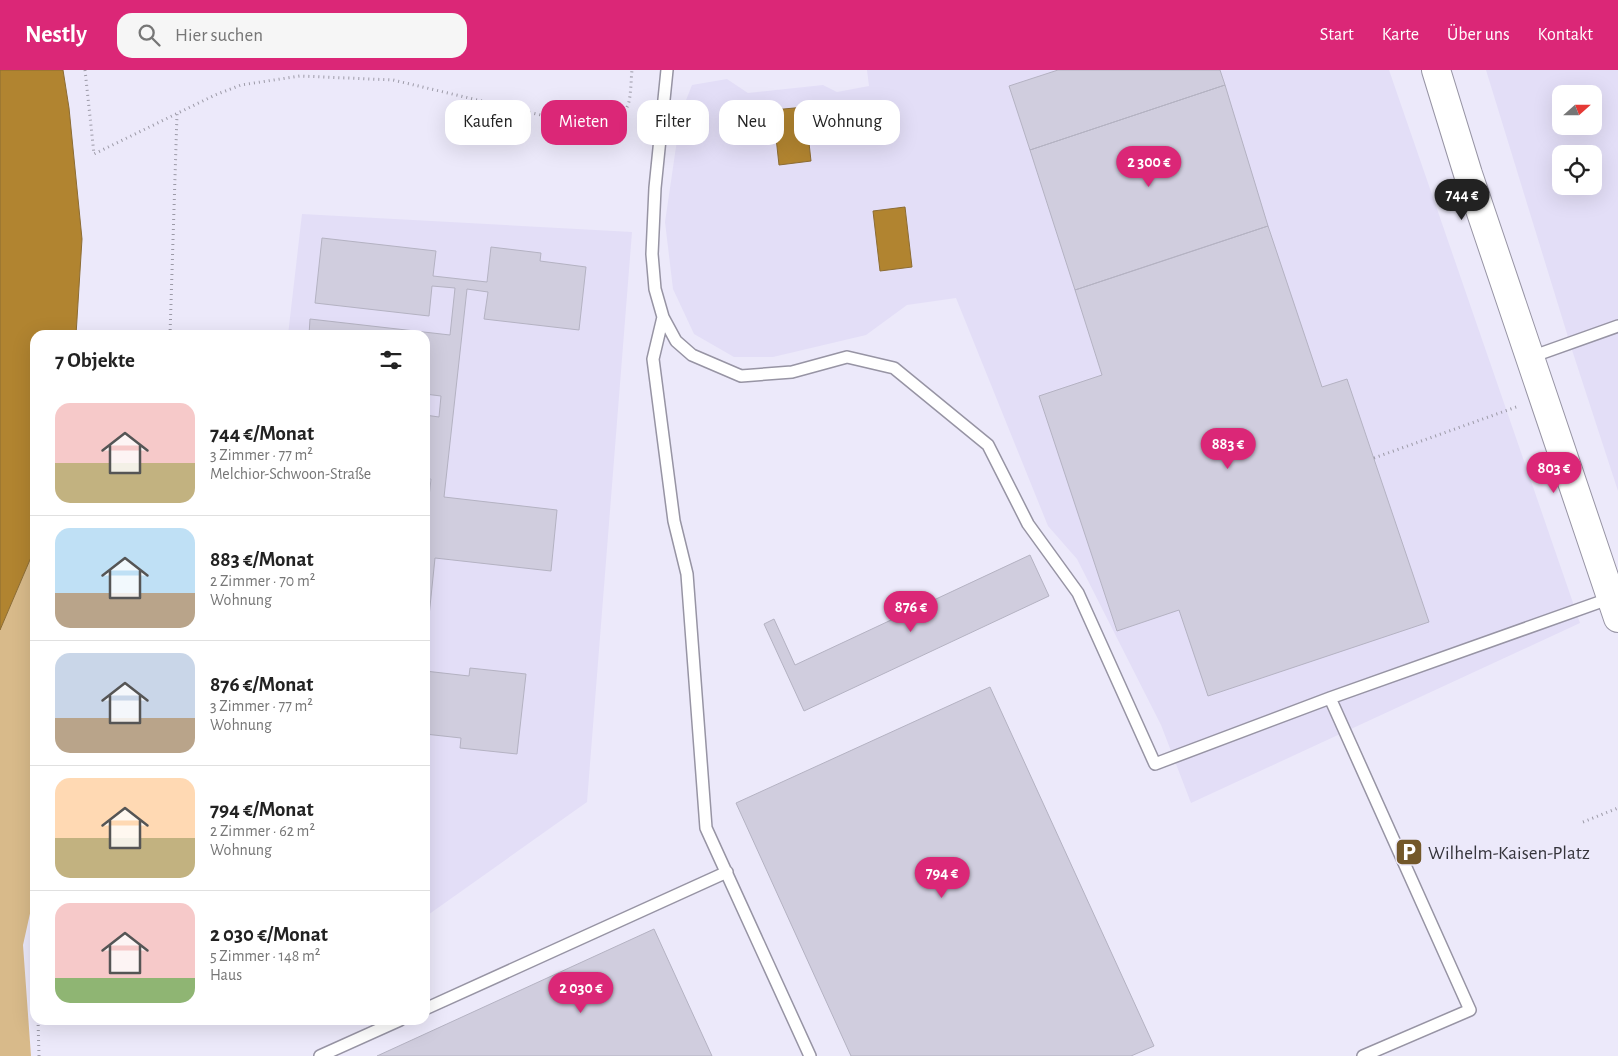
<!DOCTYPE html>
<html lang="de">
<head>
<meta charset="utf-8">
<style>
  body { margin:0; font-family:"Alegreya Sans",sans-serif; background:#f6f6f6; color:#222; height:100vh; display:flex; flex-direction:column; font-size:19px; white-space:nowrap }
  * { box-sizing:border-box; margin:0 }
  p { font-size:16px; color:#767676 }
  .icon { flex:none; width:28px; height:28px; fill:none; stroke:currentColor; stroke-width:2; stroke-linecap:round; stroke-linejoin:round }
  .map { position:relative; flex:1; overflow:hidden }
  .drawer { position:absolute; left:30px; top:260px; width:400px; height:695px; display:flex; flex-direction:column; background:#fff; border-radius:15px; box-shadow:0 5px 20px #0002 }
  .drawer>* { flex:none }
  .top-card { position:absolute; left:445px; top:30px; width:475px; height:45px; display:flex; gap:10px }
  .needle { width:32px; rotate:69deg }
  .fabs { position:absolute; left:1552px; top:15px; display:grid; gap:10px }
  .fabs a { display:grid; place-items:center; width:50px; height:50px; border-radius:10px; background:#fff; box-shadow:0 5px 20px #0002; font-size:25px }
  .price { position:absolute; translate:-50% -42px; padding:0 11px; border-radius:18px; background:#db2777; color:#fff; font-size:16px; line-height:32px; filter:drop-shadow(0 1px 2px #0008) }
  .price::after { content:''; position:absolute; left:50%; top:30px; width:15px; height:11px; margin-left:-8px; background:inherit; clip-path:polygon(0 0,100% 0,50% 100%) }
  .price.on { background:#222; color:#fff }
  ul { padding:0; list-style:none }
  li { display:flex; align-items:center; gap:15px; height:125px; padding:0 25px }
  li+li { border-top:1px solid #e0e0e0 }
  li span { display:grid; place-items:center; flex:none; width:140px; height:100px; border-radius:15px; color:#555 }
  li>.icon { margin-inline-start:auto }
  span .icon { width:60px; height:60px; fill:#fffc; stroke-width:1 }
  li b { font-size:21px }
  h2 { display:flex; justify-content:space-between; align-items:center; height:60px; padding:0 25px; font-size:21px }
  .chip { padding:0 18px; border-radius:15px; background:#fff; box-shadow:0 5px 20px #0002; font-size:18px; line-height:45px }
  .chip.on { background:#db2777; color:#fff }
  header { display:flex; align-items:center; gap:30px; box-sizing:border-box; height:70px; padding:0 25px; background:#db2777; color:#fff }
  header strong { font-size:24px }
  nav { display:flex; gap:28px; margin-inline-start:auto; font-size:18px }
  .search { width:350px; height:45px; background:#f6f6f6; display:flex; align-items:center; gap:12px; box-sizing:border-box; padding:0 18px; border-radius:15px; color:#767676; font-size:19px }
  .map>svg:first-child { display:block }
  .built { fill:#e3def7; fill-rule:evenodd }
  .green { fill:#d8ba8a }
  .water { fill:#b18430; stroke:#8c6c33 }
  .building { fill:#d0cdde; stroke:#b4b2c2 }
  .lines { fill:none; stroke-linecap:round; stroke-linejoin:round }
  .service-casing { stroke:#9794a4; stroke-width:14 }
  .secondary-casing { stroke:#9794a4; stroke-width:30 }
  .path { stroke:#9c9aa7; stroke-width:3; stroke-dasharray:1 4; stroke-linecap:butt }
  .service { stroke:#fff; stroke-width:11 }
  .secondary { stroke:#fff; stroke-width:28 }
  .labels { text-anchor:middle; stroke-width:5; stroke-linejoin:round; paint-order:stroke }
  .poi-label { font-size:19px; fill:#35343b; stroke:#ece9fa; text-anchor:start }
</style>
</head>
<body>
<header>
<strong>Nestly</strong>
<div class="search"><svg class="icon" aria-label="search" viewBox="0 0 24 24"><circle cx="10" cy="10" r="6"/><path d="M15 15l6 6"/></svg>Hier suchen</div>
<nav><a>Start</a><a>Karte</a><a>Über uns</a><a>Kontakt</a></nav>
</header>
<div class="map">
<svg width="1618" height="986" viewBox="0 0 1618 986">
  <rect width="100%" height="100%" fill="#ece9fa"/>
  <path class="built" d="M 867,0 L 1389,0 L 1580,553 L 1191,733 L 1161,655 L 1077,489 L 1048,456 L 956,228 L 907,235 L 866,265 L 773,287 L 734,287 L 694,264 L 673,219 L 665,152 L 681,43 L 692,15 L 727,9 L 748,23 L 823,15 L 837,22 L 869,16 Z
    M 1486,0 L 1618,0 L 1618,421 L 1572,280 ZM 1561,24 L 1594,24 L 1594,56 L 1561,56 ZM 1561,84 L 1594,84 L 1594,116 L 1561,116 Z
    M 302,144 L 632,162 L 587,732 L 425,847 L 425,265 L 288,265 Z"/>
  <path class="green" d="M 35,478 L 35,821 L 23,875 L 31,986 L 0,986 L 0,560 Z"/>
  <path class="water" d="M 0,0 L 63,0 L 69,38 L 82,169 L 76,265 L 35,265 L 35,478 L 0,560 Z
    M 805,37 L 811,91 L 779,95 L 773,40 Z
    M 905,137 L 912,197 L 880,201 L 873,141 Z"/>
  <path class="building" d="M 1058,0 L 1220,0 L 1225,15 L 1030,80 L 1009,16 Z
    M 1225,15 L 1268,156 L 1075,220 L 1030,80 Z
    M 1268,156 L 1322,317 L 1347,309 L 1429,552 L 1208,626 L 1179,540 L 1117,561 L 1039,326 L 1102,305 L 1075,220 Z
    M 322,168 L 436,181 L 433,206 L 487,212 L 491,177 L 541,183 L 540,191 L 586,197 L 579,260 L 484,249 L 488,222 L 467,219 L 444,427 L 557,440 L 551,501 L 435,488 L 425,585 L 425,436 L 428,436 L 431,409 L 425,409 L 425,345 L 439,347 L 441,326 L 425,324 L 425,265 L 309,265 L 310,249 L 450,265 L 455,218 L 432,216 L 429,246 L 315,233 Z
    M 1030,485 L 1049,526 L 804,641 L 764,554 L 774,549 L 795,595 Z
    M 470,598 L 526,604 L 517,684 L 460,678 L 461,668 L 425,664 L 425,601 L 469,606 Z
    M 990,617 L 1154,976 L 1131,986 L 851,986 L 736,733 Z
    M 654,859 L 712,986 L 377,986 Z"/>
  <g class="lines">
    <g class="service-casing">
      <path id="service" d="M 667,0 L 655,118 L 652,184 L 655,219 L 663,247 L 676,271 L 692,285 L 741,306 L 792,302 L 847,287 L 894,298 L 988,375 L 1028,454 L 1078,523 L 1155,694 L 1330,628 L 1611,528
        M 663,247 L 653,289 L 674,451 L 687,504 L 706,758 L 810,986
        M 1531,287 L 1618,256
        M 1330,628 L 1470,940 L 1363,986
        M 425,939 L 727,802
        M 320,986 L 400,950"/>
    </g>
    <g class="secondary-casing">
      <path id="secondary" d="M 1436,0 L 1468,104 L 1618,548"/>
    </g>
    <path class="path" d="M 85,0 L 94,84 L 215,25 L 241,15 L 300,6 L 393,10 L 583,55 C 600,55 620,53 628,35 C 631,27 631,9 632,0
      M 170,265 L 177,44
      M 1374,388 L 1519,336
      M 1583,752 L 1618,738
      M 35,872 L 34,878 L 35,903
      M 38,950 L 39,986"/>
    <use href="#service" class="service"/>
    <use href="#secondary" class="secondary"/>
  </g>
  <defs>
    <g id="parking-square" transform="scale(1.4375)"><rect x="-9" y="-9" width="18" height="18" rx="4" fill="#73582a" stroke="#ece9fa"/><path d="M-3.5-5.5H1a3.5 3.5 0 0 1 0 7H-1V5.5H-3.5ZM-1-3.4V-.6H.8a1.4 1.4 0 0 0 0-2.8Z" fill="#fff"/></g>
  </defs>
  <g fill-rule="evenodd">
    <use href="#parking-square" x="1409" y="782"/>
  </g>
  <g class="labels">
    <g class="poi-label">
      <text x="1428" y="789">Wilhelm-Kaisen-Platz</text>
    </g>
  </g>
</svg>
<div class="fabs">
<a><svg class="needle" viewBox="-14 -14 28 28"><path d="M0-13l5 13h-10z" fill="#e53935"/><path d="M0 13l5-13h-10z" fill="#767676"/></svg></a>
<a><svg class="icon" aria-label="locate" viewBox="0 0 24 24"><circle cx="12" cy="12" r="6"/><path d="M12 2v4M12 18v4M2 12h4M18 12h4"/></svg></a>
</div>
<b class="price" style="left:1149px;top:118px">2 300 €</b>
<b class="price on" style="left:1462px;top:151px">744 €</b>
<b class="price" style="left:1228px;top:400px">883 €</b>
<b class="price" style="left:1554px;top:424px">803 €</b>
<b class="price" style="left:911px;top:563px">876 €</b>
<b class="price" style="left:942px;top:829px">794 €</b>
<b class="price" style="left:581px;top:944px">2 030 €</b>
<div class="top-card">
<a class="chip">Kaufen</a>
<a class="chip on">Mieten</a>
<a class="chip">Filter</a>
<a class="chip">Neu</a>
<a class="chip">Wohnung</a>
</div>
<section class="drawer">
<h2>7 Objekte<svg class="icon" aria-label="filters" viewBox="0 0 24 24"><path d="M4 7h16M4 17h16"/><circle cx="9" cy="7" r="2"/><circle cx="15" cy="17" r="2"/></svg></h2>
<ul>
<li><span style="background:linear-gradient(#f6c9c9 60%,#c2b280 0)"><svg class="icon" aria-label="home" viewBox="0 0 24 24"><path d="M3 11l9-7 9 7M6 9v11h12V9"/></svg></span><div><b>744 €/Monat</b><p>3 Zimmer · 77 m²</p><p>Melchior-Schwoon-Straße</p></div></li>
<li><span style="background:linear-gradient(#bfe0f5 65%,#b9a48a 0)"><svg class="icon" aria-label="home" viewBox="0 0 24 24"><path d="M3 11l9-7 9 7M6 9v11h12V9"/></svg></span><div><b>883 €/Monat</b><p>2 Zimmer · 70 m²</p><p>Wohnung</p></div></li>
<li><span style="background:linear-gradient(#c9d6e8 65%,#b9a48a 0)"><svg class="icon" aria-label="home" viewBox="0 0 24 24"><path d="M3 11l9-7 9 7M6 9v11h12V9"/></svg></span><div><b>876 €/Monat</b><p>3 Zimmer · 77 m²</p><p>Wohnung</p></div></li>
<li><span style="background:linear-gradient(#ffd9b3 60%,#c2b280 0)"><svg class="icon" aria-label="home" viewBox="0 0 24 24"><path d="M3 11l9-7 9 7M6 9v11h12V9"/></svg></span><div><b>794 €/Monat</b><p>2 Zimmer · 62 m²</p><p>Wohnung</p></div></li>
<li><span style="background:linear-gradient(#f6c9c9 75%,#8fb573 0)"><svg class="icon" aria-label="home" viewBox="0 0 24 24"><path d="M3 11l9-7 9 7M6 9v11h12V9"/></svg></span><div><b>2 030 €/Monat</b><p>5 Zimmer · 148 m²</p><p>Haus</p></div></li>
</ul>
</section>
</div>
</body>
</html>
